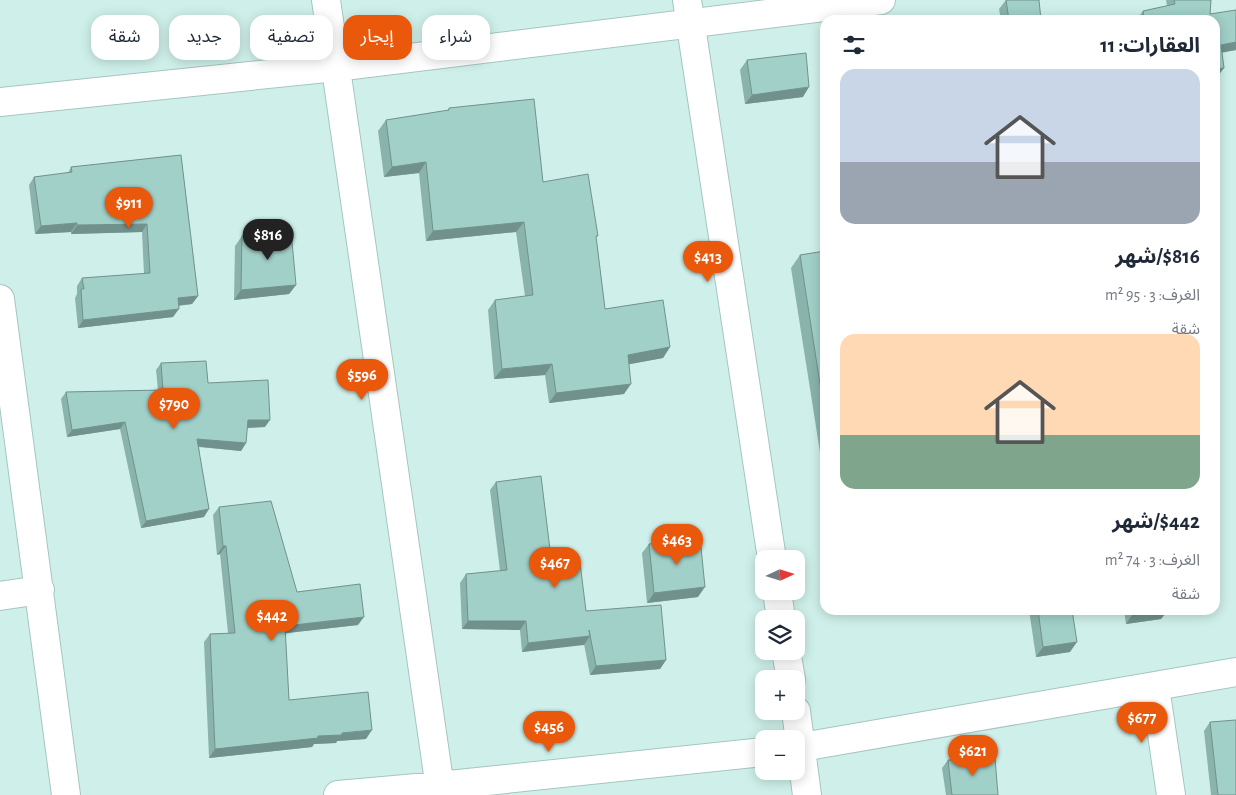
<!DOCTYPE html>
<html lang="ar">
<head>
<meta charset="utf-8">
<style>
  body { margin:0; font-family:"Alegreya Sans","Noto Sans Arabic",sans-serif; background:#f6f6f7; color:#1f2937; direction:rtl; height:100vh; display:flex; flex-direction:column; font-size:19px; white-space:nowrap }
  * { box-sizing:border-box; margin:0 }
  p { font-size:16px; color:#747a83 }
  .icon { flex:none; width:28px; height:28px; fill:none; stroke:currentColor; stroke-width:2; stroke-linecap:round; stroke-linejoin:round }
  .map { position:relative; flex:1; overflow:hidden; direction:ltr }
  .panel { position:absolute; left:820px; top:15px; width:400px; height:600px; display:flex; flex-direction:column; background:#fff; border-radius:15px; box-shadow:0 2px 12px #0003; direction:rtl }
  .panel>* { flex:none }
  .banner { position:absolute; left:15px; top:15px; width:475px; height:45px; direction:rtl; display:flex; gap:10px }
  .needle { width:32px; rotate:86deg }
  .fabs { position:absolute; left:755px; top:550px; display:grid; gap:10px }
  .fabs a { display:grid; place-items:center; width:50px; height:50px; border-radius:10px; background:#fff; box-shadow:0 2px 12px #0003; font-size:25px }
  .price { position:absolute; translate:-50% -42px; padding:0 11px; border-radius:18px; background:#ea580c; color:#fff; font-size:16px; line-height:32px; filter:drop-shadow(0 1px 2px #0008) }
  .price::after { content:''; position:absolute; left:50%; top:30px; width:15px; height:11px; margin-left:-8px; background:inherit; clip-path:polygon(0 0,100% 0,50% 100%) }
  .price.active { background:#222; color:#fff }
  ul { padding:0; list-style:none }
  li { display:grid; align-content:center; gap:10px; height:265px; padding:0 20px }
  li span { display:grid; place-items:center; height:155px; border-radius:15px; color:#555 }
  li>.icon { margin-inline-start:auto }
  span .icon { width:90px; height:90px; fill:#fffc; stroke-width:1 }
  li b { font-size:21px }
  h2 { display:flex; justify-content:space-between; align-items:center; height:60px; padding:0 20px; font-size:21px }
  .pill { padding:0 18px; border-radius:15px; background:#fff; box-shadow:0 2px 12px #0003; font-size:18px; line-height:45px }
  .pill.active { background:#ea580c; color:#fff }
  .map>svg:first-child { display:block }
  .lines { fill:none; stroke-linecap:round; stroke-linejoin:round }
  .street-casing { stroke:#a6c5c0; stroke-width:30 }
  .secondary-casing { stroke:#a6c5c0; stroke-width:30 }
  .street { stroke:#fff; stroke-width:28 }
  .secondary { stroke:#fff; stroke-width:28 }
  .wall { fill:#8ab3ac }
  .shaded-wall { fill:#71928c }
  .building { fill:#a1d0c8; stroke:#71928c }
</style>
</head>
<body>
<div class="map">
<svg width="1236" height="795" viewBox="0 0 1236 795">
  <rect width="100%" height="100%" fill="#cff0ea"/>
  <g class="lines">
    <g class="street-casing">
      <path id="street" d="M 326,0 L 441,795
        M 687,0 L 772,559
        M 0,299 L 66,795
        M 777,591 L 781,619
        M 0,596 L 40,590
        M 786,651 L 791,679
        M 1155,687 L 1171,795
        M 796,711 L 807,795
        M 796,748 L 1236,672
        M 338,795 L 439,786 L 764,752"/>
    </g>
    <g class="secondary-casing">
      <path id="secondary" d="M 0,102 L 336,67 L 881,0"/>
    </g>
    <use href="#street" class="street"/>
    <use href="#secondary" class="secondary"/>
  </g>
  <path class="wall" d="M 1006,0 L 1041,20 L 1001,20 L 999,9 Z
    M 1166,0 L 1211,0 L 1210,14 L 1236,10 L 1236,50 L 1222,52 L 1218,76 L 1215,77 L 1215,20 L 1136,20 L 1143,11 L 1167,6 Z
    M 747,60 L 803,97 L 745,104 L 740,70 Z
    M 449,108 L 543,182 L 596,239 L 605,309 L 670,347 L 663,358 L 629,364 L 624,394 L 549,403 L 545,375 L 494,379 L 488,310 L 495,300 L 525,296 L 516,232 L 426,241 L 419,173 L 384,177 L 378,131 L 386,120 L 447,111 Z
    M 181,155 L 198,296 L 192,304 L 179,306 L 173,317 L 78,328 L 75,298 L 77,294 L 77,286 L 82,278 L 144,274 L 142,232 L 71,234 L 71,232 L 35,234 L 29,185 L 34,177 L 68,173 L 71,167 Z
    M 242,236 L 296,285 L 289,294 L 234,300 L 235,246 Z
    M 825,251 L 825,484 L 791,268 L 800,255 Z
    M 161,363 L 208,383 L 265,427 L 247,428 L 246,443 L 241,451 L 199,447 L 204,517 L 141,528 L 120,429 L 67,437 L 61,399 L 66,392 L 158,390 L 156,370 Z
    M 496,482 L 552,566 L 586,611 L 666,660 L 660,669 L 590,675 L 584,644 L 522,652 L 520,630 L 462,629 L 460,583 L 466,574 L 500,571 L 490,490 Z
    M 219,507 L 297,592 L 358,625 L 285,633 L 289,700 L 366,739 L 337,741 L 336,743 L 314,744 L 312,747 L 209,758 L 204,642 L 210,634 L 228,633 L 220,554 L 217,555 L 213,515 Z
    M 649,544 L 698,597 L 647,603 L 642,553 Z
    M 1029,610 L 1072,610 L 1070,652 L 1036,657 Z
    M 1124,610 L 1168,610 L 1161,619 L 1126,624 Z
    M 1210,722 L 1236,795 L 1211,795 L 1204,731 Z
    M 948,760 L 998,795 L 946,795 L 942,768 Z"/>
  <path class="shaded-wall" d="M 1236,42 L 1236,50 L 1215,54 L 1221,45 Z
    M 1224,68 L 1218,76 L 1215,77 L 1215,69 Z
    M 809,87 L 803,97 L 745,104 L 752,95 Z
    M 426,162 L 419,173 L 384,177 L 392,167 Z
    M 524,222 L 516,232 L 426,241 L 433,231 Z
    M 77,223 L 71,232 L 35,234 L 41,226 Z
    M 147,224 L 142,232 L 71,234 L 77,225 Z
    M 296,285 L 289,294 L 234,300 L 241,290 Z
    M 198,296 L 192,304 L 172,306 L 178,298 Z
    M 179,309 L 173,317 L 78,328 L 83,320 Z
    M 670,347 L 663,358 L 620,366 L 628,355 Z
    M 552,364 L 545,375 L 494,379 L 502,369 Z
    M 631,384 L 624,394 L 549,403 L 556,393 Z
    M 248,420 L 270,420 L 265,427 L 242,428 Z
    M 125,422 L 120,429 L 67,437 L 72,430 Z
    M 197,439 L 246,443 L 241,451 L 192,446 Z
    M 209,509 L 204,517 L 141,528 L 146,521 Z
    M 223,546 L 226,546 L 220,554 L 217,555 Z
    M 705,587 L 698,597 L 647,603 L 654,593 Z
    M 1147,610 L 1168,610 L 1161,619 L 1126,624 L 1134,612 Z
    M 364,617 L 358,625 L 279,634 L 285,626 Z
    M 468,621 L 526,621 L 520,630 L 462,629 Z
    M 590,636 L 584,645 L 522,652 L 528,643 Z
    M 1077,642 L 1070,652 L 1036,657 L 1043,647 Z
    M 666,660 L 660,669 L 590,675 L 596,666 Z
    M 372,730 L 366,739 L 337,741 L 336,743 L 314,744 L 312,747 L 209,758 L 215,749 L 318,736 Z"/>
  <path class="building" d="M 1006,0 L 1039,0 L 1041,20 L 1009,20 Z
    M 1174,0 L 1211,0 L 1210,14 L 1236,10 L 1236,42 L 1221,45 L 1224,68 L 1215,69 L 1215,20 L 1144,20 L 1143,11 L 1175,4 Z
    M 806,53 L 809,87 L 752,95 L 747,60 Z
    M 534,99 L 543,182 L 588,174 L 598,236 L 596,236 L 605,309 L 663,300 L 670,347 L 628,355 L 631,384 L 556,393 L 552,364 L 502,369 L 495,300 L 533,295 L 524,222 L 433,231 L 426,162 L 392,167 L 386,120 L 449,110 L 449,108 Z
    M 181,155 L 198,296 L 178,298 L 179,309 L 83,320 L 81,289 L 84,289 L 82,278 L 150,273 L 147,224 L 77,225 L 77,223 L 41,226 L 34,177 L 72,172 L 71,167 Z
    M 291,231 L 296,285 L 241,290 L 242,236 Z
    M 825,251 L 825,416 L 800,255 Z
    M 206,361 L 208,383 L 268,380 L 270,420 L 248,420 L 246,443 L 197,439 L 209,509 L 146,521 L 125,422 L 72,430 L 66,392 L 163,390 L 161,363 Z
    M 541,476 L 552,566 L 580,563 L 586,611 L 661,605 L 666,660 L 596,666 L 589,630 L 590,636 L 528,643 L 526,621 L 468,621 L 466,574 L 507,570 L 496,482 Z
    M 271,501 L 297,592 L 360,584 L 364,617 L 285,626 L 289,700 L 368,692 L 372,730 L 342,733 L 342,735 L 318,736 L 318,738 L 215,749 L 210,634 L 235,633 L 226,546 L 223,546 L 219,507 Z
    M 700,538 L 705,587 L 654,593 L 649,544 Z
    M 1038,610 L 1072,610 L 1077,642 L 1043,647 Z
    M 1134,610 L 1147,610 L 1134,612 Z
    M 1236,720 L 1236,795 L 1218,795 L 1210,722 Z
    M 995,758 L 998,795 L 952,795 L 948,760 Z"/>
</svg>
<div class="fabs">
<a><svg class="needle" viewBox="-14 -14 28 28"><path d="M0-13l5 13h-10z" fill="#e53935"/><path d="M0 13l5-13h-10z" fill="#747a83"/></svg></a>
<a><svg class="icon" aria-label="layers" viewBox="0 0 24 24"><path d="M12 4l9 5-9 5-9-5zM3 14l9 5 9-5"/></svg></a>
<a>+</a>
<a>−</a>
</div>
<b class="price" style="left:129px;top:229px">$911</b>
<b class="price active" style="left:268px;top:261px">$816</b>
<b class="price" style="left:708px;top:283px">$413</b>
<b class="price" style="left:362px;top:401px">$596</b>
<b class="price" style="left:174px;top:430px">$790</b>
<b class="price" style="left:677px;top:566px">$463</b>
<b class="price" style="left:555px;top:589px">$467</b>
<b class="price" style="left:272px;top:642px">$442</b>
<b class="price" style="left:1142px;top:744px">$677</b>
<b class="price" style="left:549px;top:753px">$456</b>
<b class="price" style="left:973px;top:777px">$621</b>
<div class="banner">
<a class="pill">شراء</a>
<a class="pill active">إيجار</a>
<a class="pill">تصفية</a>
<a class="pill">جديد</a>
<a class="pill">شقة</a>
</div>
<section class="panel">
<h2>العقارات: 11<svg class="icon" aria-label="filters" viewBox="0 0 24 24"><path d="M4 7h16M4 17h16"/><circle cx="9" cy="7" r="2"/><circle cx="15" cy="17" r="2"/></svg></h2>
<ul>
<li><span style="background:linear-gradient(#c9d6e8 60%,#9aa5b1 0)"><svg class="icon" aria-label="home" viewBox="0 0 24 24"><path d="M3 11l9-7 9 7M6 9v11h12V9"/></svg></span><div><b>$816/شهر</b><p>الغرف: 3 · 95 m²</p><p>شقة</p></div></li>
<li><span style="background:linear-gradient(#ffd9b3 65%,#7fa58c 0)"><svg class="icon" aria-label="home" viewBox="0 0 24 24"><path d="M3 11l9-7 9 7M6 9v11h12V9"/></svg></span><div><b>$442/شهر</b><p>الغرف: 3 · 74 m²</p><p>شقة</p></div></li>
</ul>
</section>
</div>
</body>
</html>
